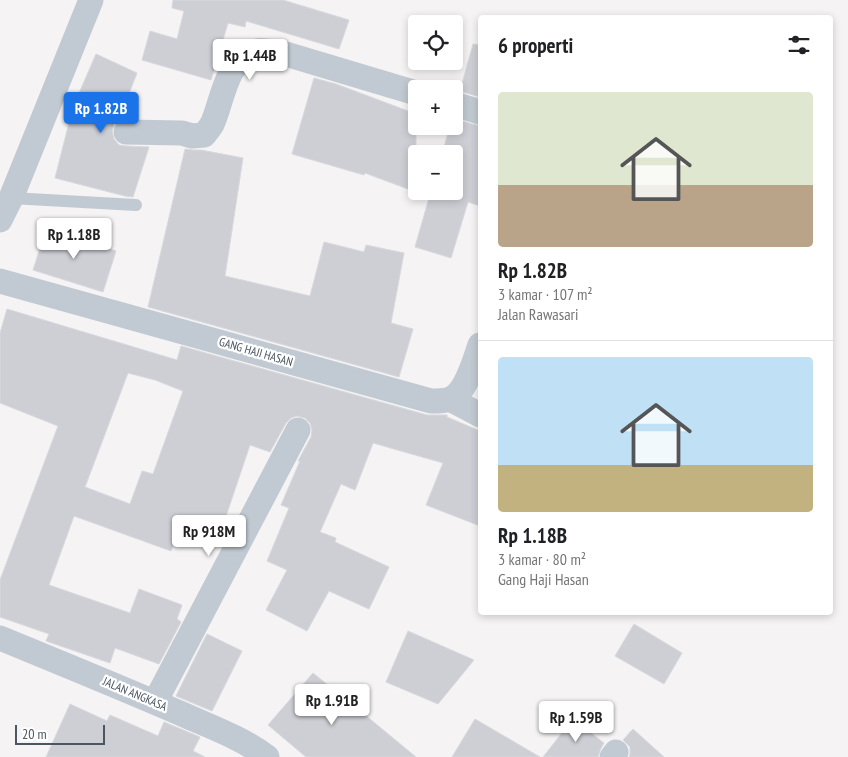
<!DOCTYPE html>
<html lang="id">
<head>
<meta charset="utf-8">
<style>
  body { margin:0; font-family:"PT Sans Narrow",sans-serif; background:#f6f6f6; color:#202124; height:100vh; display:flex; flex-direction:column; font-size:19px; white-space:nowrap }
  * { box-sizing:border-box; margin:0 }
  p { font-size:16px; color:#757577 }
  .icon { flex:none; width:28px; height:28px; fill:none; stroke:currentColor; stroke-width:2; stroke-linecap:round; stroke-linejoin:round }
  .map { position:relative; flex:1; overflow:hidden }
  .sheet { position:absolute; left:478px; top:15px; width:355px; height:600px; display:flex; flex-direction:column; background:#fff; border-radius:5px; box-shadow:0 2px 8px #0003 }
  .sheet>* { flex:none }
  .buttons { position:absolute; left:408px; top:15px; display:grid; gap:10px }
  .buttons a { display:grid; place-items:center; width:55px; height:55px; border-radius:5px; background:#fff; box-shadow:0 2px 8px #0003; font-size:25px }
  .scale { position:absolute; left:15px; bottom:12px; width:90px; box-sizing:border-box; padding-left:5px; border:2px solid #4a5661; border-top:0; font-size:14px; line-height:18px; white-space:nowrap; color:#4a5661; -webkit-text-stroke:4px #fff; paint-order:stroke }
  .price { position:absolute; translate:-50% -42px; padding:0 11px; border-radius:5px; background:#fff; color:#222; font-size:16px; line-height:32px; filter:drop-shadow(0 1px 2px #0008) }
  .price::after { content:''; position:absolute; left:50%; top:30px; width:15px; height:11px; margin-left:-8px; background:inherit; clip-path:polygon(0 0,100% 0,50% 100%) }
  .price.active { background:#1a73e8; color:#fff }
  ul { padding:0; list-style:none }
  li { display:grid; align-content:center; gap:10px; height:265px; padding:0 20px }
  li+li { border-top:1px solid #e0e0e0 }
  li span { display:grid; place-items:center; height:155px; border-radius:5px; color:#555 }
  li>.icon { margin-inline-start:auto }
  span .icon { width:90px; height:90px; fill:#fffc; stroke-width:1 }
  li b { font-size:21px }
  h2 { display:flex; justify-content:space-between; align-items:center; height:60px; padding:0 20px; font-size:21px }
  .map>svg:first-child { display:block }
  .building { fill:#cdcfd5; stroke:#d7d9de; fill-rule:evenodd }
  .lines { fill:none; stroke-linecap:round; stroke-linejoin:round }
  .service { stroke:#c1cad2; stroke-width:12 }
  .minor { stroke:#c1cad2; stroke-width:25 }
  .labels { text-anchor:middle; stroke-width:4.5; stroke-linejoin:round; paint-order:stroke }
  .street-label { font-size:12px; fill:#4a5661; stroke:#fff }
</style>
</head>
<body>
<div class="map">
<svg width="848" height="757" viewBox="0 0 848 757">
  <rect width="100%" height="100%" fill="#f5f3f3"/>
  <path class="building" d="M 173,0 L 283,0 L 349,20 L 339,49 L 246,21 L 245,27 L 228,23 L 211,80 L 142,60 L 150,31 L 177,39 L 184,11 L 172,8 Z
    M 473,44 L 480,45 L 480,97 L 460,91 Z
    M 96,54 L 137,73 L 119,119 L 114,124 L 112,131 L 114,139 L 119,145 L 126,146 L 149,147 L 133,197 L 125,196 L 55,178 L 73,107 Z
    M 314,78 L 336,84 L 416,114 L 416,192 L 365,173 L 364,175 L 292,154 Z
    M 454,119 L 480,126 L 480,206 L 468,202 L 451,258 L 415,247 L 431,191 L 454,191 L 454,154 L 442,154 L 450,126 L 454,126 Z
    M 185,149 L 193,150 L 201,150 L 243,158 L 225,276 L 310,296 L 324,242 L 364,252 L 366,245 L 404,253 L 391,323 L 413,329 L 399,377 L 148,307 Z
    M 46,229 L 116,251 L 103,292 L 33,270 Z
    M 7,309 L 177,360 L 181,346 L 427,415 L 447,415 L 447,417 L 480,431 L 480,526 L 426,505 L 443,463 L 373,443 L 355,490 L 341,484 L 320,532 L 336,538 L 335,542 L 389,567 L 369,609 L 329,591 L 307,631 L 266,610 L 287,570 L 267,561 L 289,508 L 281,505 L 300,461 L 298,461 L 311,437 L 312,430 L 310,423 L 305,418 L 297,416 L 291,418 L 286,423 L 270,452 L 250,445 L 221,531 L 183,519 L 171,551 L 74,516 L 49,585 L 130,613 L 139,589 L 182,605 L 177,619 L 181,622 L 159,664 L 115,648 L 110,663 L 46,641 L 49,634 L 0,617 L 0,580 L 58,426 L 0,403 L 0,333 ZM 128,373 L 155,380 L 183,391 L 153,474 L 142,471 L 130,504 L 85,487 Z
    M 634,624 L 682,653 L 664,684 L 615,656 Z
    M 408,631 L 474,660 L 438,704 L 386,682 Z
    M 207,634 L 242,651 L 212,711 L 176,696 Z
    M 313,673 L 370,719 L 416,757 L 306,757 L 268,725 Z
    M 70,704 L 107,721 L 110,715 L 158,736 L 164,722 L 200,737 L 193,751 L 205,757 L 46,757 Z
    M 475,719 L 540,757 L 452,757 Z
    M 573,719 L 604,743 L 601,748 L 598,757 L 543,757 Z
    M 633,729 L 664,757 L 629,757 L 630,754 L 630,747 L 623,740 Z"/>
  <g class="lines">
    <path class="service" d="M 11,198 L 136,205"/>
    <path class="minor" d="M 454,104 L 480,112
      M 126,132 L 182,133 L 192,136 L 204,135 C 207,131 211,127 213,122 C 223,99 226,59 256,51 C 263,50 272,52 279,52 L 416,93
      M 0,220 L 11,198 L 91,0
      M 0,281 L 431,401 C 436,401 442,401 447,400 C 466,396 474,361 480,345
      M 450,399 L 480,415
      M 0,638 C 61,663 122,688 182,714 C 211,727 242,738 267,757
      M 155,702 L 298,430
      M 612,757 L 616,752"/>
  </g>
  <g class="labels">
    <g class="street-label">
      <text transform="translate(256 352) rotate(16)" y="4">GANG HAJI HASAN</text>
      <text transform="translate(135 694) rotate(23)" y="4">JALAN ANGKASA</text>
    </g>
  </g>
</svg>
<div class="buttons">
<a><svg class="icon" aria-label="locate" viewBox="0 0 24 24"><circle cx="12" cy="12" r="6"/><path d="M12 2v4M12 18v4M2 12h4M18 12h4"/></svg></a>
<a>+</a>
<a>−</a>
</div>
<div class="scale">20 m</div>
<b class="price" style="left:250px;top:81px">Rp 1.44B</b>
<b class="price active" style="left:101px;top:134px">Rp 1.82B</b>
<b class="price" style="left:74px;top:260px">Rp 1.18B</b>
<b class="price" style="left:209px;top:557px">Rp 918M</b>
<b class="price" style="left:332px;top:726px">Rp 1.91B</b>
<b class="price" style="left:576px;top:743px">Rp 1.59B</b>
<section class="sheet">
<h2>6 properti<svg class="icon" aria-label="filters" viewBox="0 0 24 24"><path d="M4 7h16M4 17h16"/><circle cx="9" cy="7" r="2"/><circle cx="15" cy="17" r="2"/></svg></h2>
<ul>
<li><span style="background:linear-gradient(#dfe7d0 60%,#b9a48a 0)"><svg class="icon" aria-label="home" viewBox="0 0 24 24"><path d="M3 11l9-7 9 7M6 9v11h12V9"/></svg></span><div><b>Rp 1.82B</b><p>3 kamar · 107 m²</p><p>Jalan Rawasari</p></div></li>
<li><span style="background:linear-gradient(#bfe0f5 70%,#c2b280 0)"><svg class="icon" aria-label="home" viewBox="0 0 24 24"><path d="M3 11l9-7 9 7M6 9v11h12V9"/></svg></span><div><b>Rp 1.18B</b><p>3 kamar · 80 m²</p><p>Gang Haji Hasan</p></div></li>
</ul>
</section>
</div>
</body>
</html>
